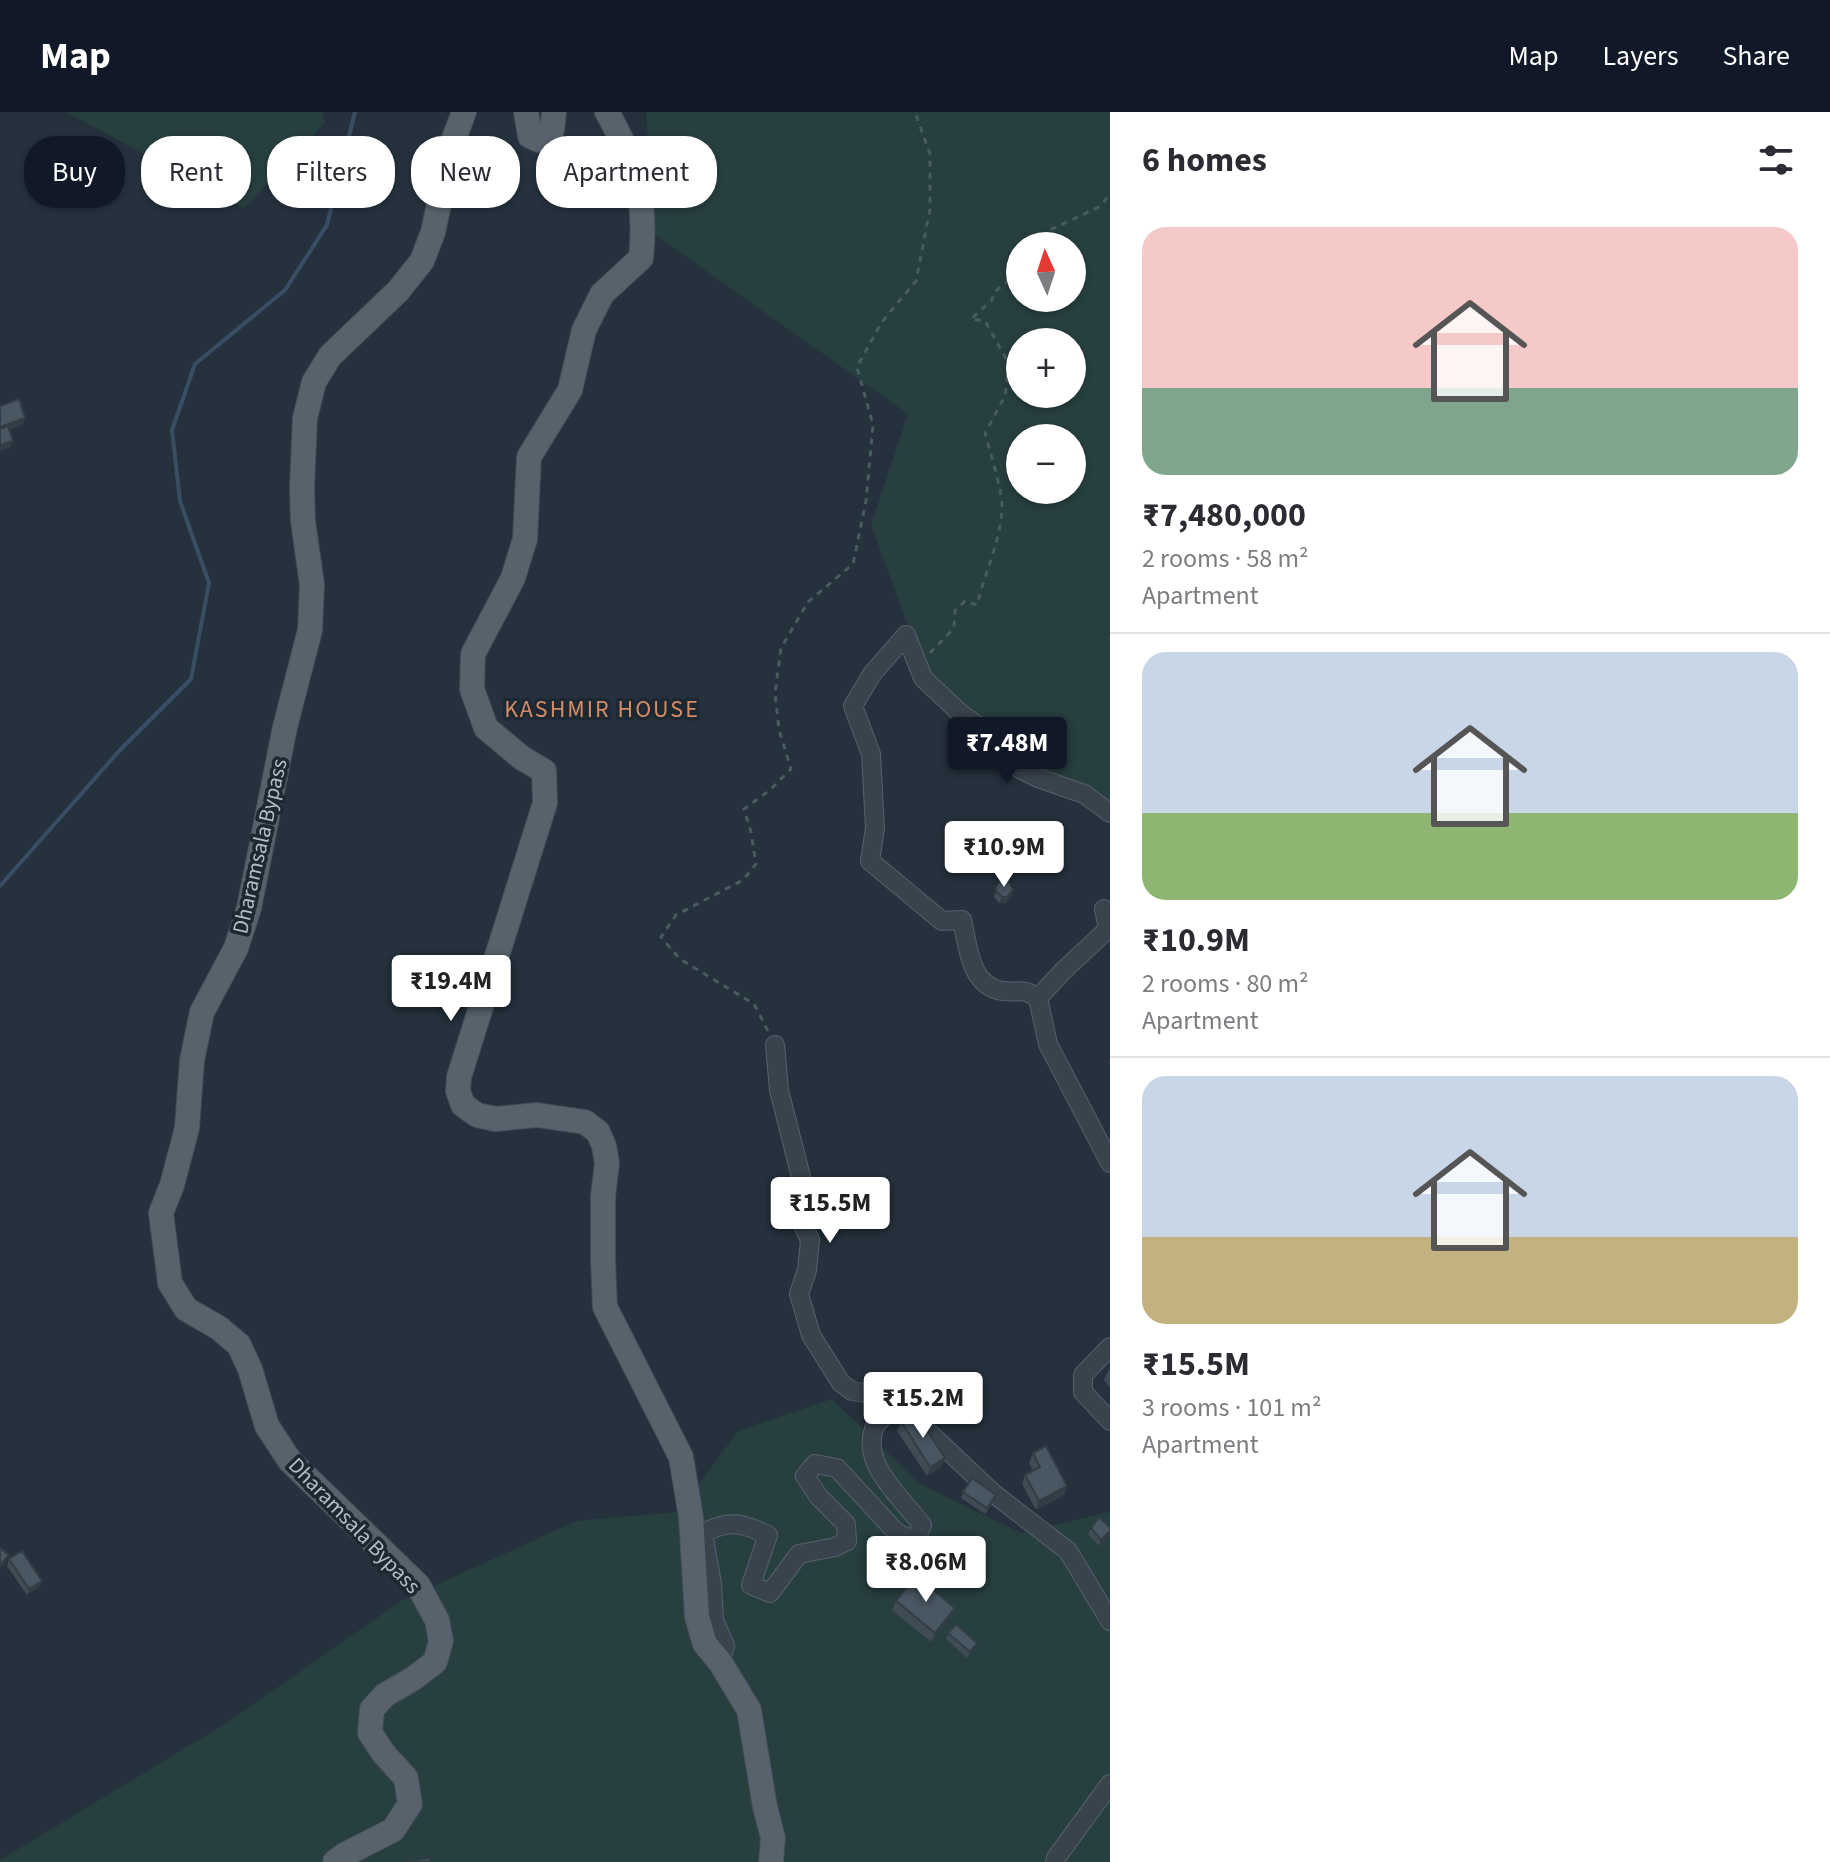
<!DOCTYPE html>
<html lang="en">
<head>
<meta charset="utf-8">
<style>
  body { margin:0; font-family:"Source Sans 3",sans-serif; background:#f7f7f7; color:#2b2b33; height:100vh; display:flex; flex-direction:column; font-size:30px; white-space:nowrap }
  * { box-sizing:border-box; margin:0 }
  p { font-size:26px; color:#7c7c81 }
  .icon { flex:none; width:44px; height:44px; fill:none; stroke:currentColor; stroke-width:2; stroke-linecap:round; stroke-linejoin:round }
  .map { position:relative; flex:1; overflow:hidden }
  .drawer { display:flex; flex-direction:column; background:#fff; width:720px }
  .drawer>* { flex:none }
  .top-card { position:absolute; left:24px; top:24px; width:760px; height:72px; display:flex; gap:16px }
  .needle { width:52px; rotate:357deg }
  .buttons { position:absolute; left:1006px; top:120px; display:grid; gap:16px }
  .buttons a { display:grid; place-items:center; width:80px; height:80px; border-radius:50%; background:#fff; box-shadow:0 2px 6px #0004; font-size:40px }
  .price { position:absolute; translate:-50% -68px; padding:0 18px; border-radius:8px; background:#fff; color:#222; font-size:26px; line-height:52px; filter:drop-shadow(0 2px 4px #0008) }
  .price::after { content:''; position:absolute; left:50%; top:48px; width:24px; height:18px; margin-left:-12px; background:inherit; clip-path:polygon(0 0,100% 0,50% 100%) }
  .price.on { background:#111827; color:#fff }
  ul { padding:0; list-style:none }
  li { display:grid; align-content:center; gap:16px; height:424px; padding:0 32px }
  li+li { border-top:2px solid #e1e1e2 }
  li span { display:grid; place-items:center; height:248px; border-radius:24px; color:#555 }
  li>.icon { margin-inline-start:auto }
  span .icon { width:144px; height:144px; fill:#fffc; stroke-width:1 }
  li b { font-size:34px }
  h2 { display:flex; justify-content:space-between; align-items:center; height:96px; padding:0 32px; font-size:34px }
  .pill { padding:0 28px; border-radius:32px; background:#fff; box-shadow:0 2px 6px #0004; font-size:28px; line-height:72px }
  .pill.on { background:#111827; color:#fff }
  header { display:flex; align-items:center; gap:48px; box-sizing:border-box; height:112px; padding:0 40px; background:#111827; color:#fff }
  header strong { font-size:38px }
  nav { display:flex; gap:44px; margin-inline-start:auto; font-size:28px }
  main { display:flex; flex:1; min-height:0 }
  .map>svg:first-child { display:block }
  .green { fill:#283f3f; fill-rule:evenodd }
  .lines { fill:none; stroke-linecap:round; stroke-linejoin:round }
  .stream { stroke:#394e64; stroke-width:4 }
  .minor-casing { stroke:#57616b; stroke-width:20 }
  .major-casing { stroke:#424c56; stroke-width:26 }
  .path { stroke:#475c5d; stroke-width:3; stroke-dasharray:6 6; stroke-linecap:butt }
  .minor { stroke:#39434d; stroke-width:18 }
  .major { stroke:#57626d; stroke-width:24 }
  .wall { fill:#3f4b55 }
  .shaded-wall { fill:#333d45 }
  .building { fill:#495763; stroke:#333d45; stroke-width:2 }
  .labels { text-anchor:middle; stroke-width:7; stroke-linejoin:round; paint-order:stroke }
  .street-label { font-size:22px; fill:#b5bec8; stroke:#1e2832 }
  .neighbourhood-label { font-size:24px; letter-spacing:2px; fill:#d28c66; stroke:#1e2832 }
</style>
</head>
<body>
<header>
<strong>Map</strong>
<nav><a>Map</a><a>Layers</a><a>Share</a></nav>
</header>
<main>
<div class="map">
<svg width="1110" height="1750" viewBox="0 0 1110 1750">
  <rect width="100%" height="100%" fill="#25313d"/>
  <path class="green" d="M 66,0 L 322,0 L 325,11 L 244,96 Z
    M 646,0 L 1110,0 L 1110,711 L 925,560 L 871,413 L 908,302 L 654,122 ZM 1020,134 L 1072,134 L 1072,186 L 1020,186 ZM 1020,230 L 1072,230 L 1072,282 L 1020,282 ZM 1020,326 L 1072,326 L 1072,378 L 1020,378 Z
    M 832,1287 L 920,1372 L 1021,1421 L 1110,1400 L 1110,1750 L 0,1750 L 0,1748 L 222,1614 L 401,1489 L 576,1409 L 678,1400 L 738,1319 Z"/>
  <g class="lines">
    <path class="stream" d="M 0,774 L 120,638 L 191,567 L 209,471 L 180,389 L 172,318 L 195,252 L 285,178 L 327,113 L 355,0"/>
    <g class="minor-casing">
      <path id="minor" d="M 1104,797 L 1108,817 L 1063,859 L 1038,886 L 1048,932 L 1110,1051
        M 1038,886 C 1021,875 1021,881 1003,879 C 970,875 968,834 962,808 L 942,809 L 870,749 L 875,716 L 871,642 L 853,594 L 872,562 L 906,523 L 923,566 L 959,600 L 1003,632 L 1018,656 L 1038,666 L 1084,682 L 1110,701
        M 775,933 L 779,978 L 802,1069 L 798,1102 L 810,1128 L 807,1158 L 799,1182 L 811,1223 L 841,1271 L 852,1279 L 883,1284 L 890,1298
        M 1110,1235 L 1083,1263 L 1083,1280 L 1110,1309
        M 720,1550 L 725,1534 L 714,1508 L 712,1472 L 703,1421 C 730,1407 742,1411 768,1423 L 751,1473 L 770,1481 L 799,1442 L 835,1435 L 847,1429 L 846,1412 L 819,1385 L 805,1364 L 815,1352 L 837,1356 L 897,1421 L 915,1429 L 922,1413 C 903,1387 861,1353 874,1317 C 876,1310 885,1304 890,1298 L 904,1297 L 993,1381 L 1068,1439 L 1110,1509
        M 1055,1750 L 1056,1746 L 1110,1672"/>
    </g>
    <g class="major-casing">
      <path id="major" d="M 526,0 L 530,24 L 539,28 L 552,18 L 554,0
        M 607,0 C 636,52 647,87 641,146 L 602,182 L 584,218 L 570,278 L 529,345 L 525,427 L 513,466 L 473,542 L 472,577 L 486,616 L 522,646 L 544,659 L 545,691 L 459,965 L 458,979 L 463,993 L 477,1003 L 495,1007 L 537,1003 L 585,1010 L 598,1020 L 604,1034 L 607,1051 L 603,1084 L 603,1149 L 605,1195 L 681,1345 L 691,1405 L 697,1505 L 705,1532 L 720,1550 L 749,1598 L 765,1695 L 773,1726 L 771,1750
        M 335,1750 L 344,1743 L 393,1718 L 410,1692 L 406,1666 L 384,1642 L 370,1621 L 372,1597 L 385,1583 L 414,1566 L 435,1550 L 441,1529 L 437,1508 L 418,1473 L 290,1349 L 267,1314 L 250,1257 L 239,1233 L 219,1216 L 186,1197 L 170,1171 L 161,1101 L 172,1073 L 187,1016 L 192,948 L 202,900 L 236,836 L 249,796 L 285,615 L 310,518 L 312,473 L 303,409 L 302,376 L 305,306 L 314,270 L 330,244 L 398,179 L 422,149 L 433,120 L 452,32 L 464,0"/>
    </g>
    <path class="path" d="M 1033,134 L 1050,118 L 1101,94 L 1110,81
      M 930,541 L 954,516 L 955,499 L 965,489 L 977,493 C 985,460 1001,428 1002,395 C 1002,377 990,340 985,321 L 1005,284 L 1009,252 L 985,209 L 971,207 L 992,188 L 994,180 L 1020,160
      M 768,919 L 754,892 L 680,847 L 661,825 L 676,803 L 743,768 L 756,752 L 751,720 L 744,697 L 770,678 L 791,657 L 779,618 L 775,581 L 781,536 L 808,490 L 853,452 L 866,389 L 873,313 L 857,255 L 881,211 L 916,169 L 930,97 L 930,42 L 915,0"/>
    <use href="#minor" class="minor"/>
    <use href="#major" class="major"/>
  </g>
  <path class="wall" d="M 996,774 L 1011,785 L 1005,791 L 999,791 L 994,785 Z
    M 1110,1257 L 1110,1276 L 1104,1268 L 1108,1259 Z
    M 901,1309 L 945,1346 L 941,1355 L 927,1364 L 897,1319 Z
    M 1033,1341 L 1067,1374 L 1064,1383 L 1036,1398 L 1022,1372 L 1025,1363 L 1033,1359 L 1029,1351 Z
    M 963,1380 L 994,1389 L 985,1402 L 961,1386 Z
    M 1110,1415 L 1110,1424 L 1099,1434 L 1088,1422 L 1091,1416 Z
    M 9,1447 L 42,1469 L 39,1475 L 27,1483 L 7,1454 Z
    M 896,1489 L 955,1496 L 951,1506 L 931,1530 L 892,1498 Z
    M 948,1521 L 975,1538 L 967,1546 L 946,1527 Z"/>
  <path class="shaded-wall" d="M 25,306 L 23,313 L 0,321 L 0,315 Z
    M 13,329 L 10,336 L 0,339 L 0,333 Z
    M 1013,778 L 1011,785 L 1005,791 L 999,791 L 1002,785 Z
    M 945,1346 L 941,1355 L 927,1364 L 930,1355 Z
    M 1067,1374 L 1064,1383 L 1036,1398 L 1039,1389 Z
    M 1110,1419 L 1110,1424 L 1099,1434 L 1101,1428 Z
    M 9,1443 L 6,1450 L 0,1457 L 1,1452 Z
    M 42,1469 L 39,1475 L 27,1483 L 29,1477 Z
    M 955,1496 L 951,1506 L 931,1530 L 935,1521 Z
    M 977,1531 L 975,1538 L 967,1546 L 970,1540 Z"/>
  <path class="building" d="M 19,287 L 25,306 L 0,315 L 0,294 Z
    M 8,314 L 13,329 L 0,333 L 0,317 Z
    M 1008,768 L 1013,778 L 1007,785 L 1002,785 L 996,779 L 996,774 L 1000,769 Z
    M 915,1300 L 945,1346 L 930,1355 L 901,1309 Z
    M 1046,1334 L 1067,1374 L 1039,1389 L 1025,1363 L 1040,1355 L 1033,1341 Z
    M 972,1366 L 996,1383 L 987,1396 L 963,1380 Z
    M 1099,1405 L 1110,1415 L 1110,1419 L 1101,1428 L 1091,1416 Z
    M 0,1436 L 9,1443 L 1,1452 L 0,1452 Z
    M 22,1439 L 42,1469 L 29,1477 L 9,1447 Z
    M 916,1464 L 955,1496 L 935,1521 L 896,1489 Z
    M 956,1512 L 977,1531 L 970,1540 L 948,1521 Z
    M 430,1746 L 430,1750 L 404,1750 Z"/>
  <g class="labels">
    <g class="street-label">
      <text transform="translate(259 734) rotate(-77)" y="8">Dharamsala Bypass</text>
      <text transform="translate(355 1413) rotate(46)" y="8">Dharamsala Bypass</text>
    </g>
    <g class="neighbourhood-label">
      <text x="602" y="605">KASHMIR HOUSE</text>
    </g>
  </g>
</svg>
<div class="buttons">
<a><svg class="needle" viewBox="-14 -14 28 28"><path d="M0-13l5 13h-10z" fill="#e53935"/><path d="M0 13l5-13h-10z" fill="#7c7c81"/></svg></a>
<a>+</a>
<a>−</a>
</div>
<b class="price on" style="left:1007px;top:673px">₹7.48M</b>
<b class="price" style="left:1004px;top:777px">₹10.9M</b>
<b class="price" style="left:451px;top:911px">₹19.4M</b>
<b class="price" style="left:830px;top:1133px">₹15.5M</b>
<b class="price" style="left:923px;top:1328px">₹15.2M</b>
<b class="price" style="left:926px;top:1492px">₹8.06M</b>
<div class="top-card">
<a class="pill on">Buy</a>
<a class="pill">Rent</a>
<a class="pill">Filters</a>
<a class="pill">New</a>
<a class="pill">Apartment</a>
</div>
</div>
<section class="drawer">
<h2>6 homes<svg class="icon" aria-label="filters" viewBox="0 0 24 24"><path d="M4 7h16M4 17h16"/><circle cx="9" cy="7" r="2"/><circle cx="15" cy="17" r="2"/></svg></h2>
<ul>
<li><span style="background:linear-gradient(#f6c9c9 65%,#7fa58c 0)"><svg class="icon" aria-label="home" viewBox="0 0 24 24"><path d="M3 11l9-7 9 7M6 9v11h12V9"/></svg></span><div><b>₹7,480,000</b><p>2 rooms · 58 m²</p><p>Apartment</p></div></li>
<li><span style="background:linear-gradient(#c9d6e8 65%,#8fb573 0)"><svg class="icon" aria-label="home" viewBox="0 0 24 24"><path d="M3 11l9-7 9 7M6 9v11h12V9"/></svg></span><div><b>₹10.9M</b><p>2 rooms · 80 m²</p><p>Apartment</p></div></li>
<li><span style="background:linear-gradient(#c9d6e8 65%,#c2b280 0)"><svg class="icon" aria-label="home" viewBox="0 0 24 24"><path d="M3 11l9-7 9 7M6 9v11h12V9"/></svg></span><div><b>₹15.5M</b><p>3 rooms · 101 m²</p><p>Apartment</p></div></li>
</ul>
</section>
</main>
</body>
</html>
